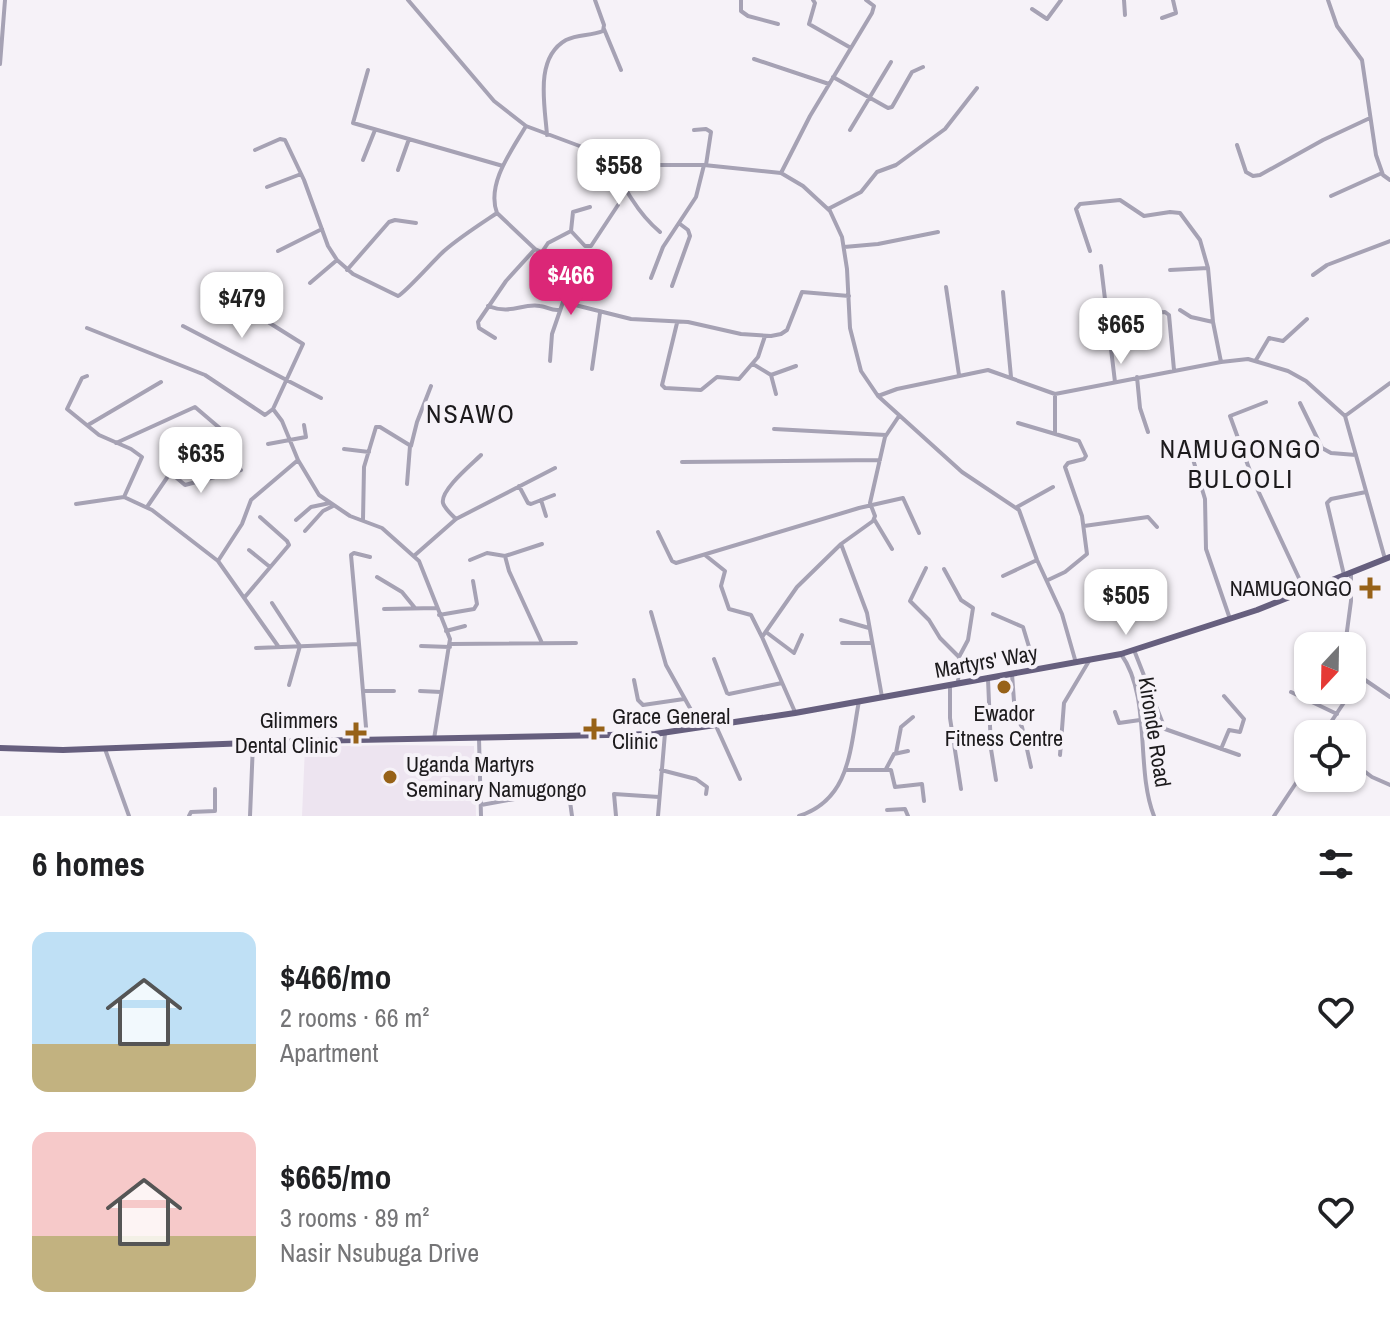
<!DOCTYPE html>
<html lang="en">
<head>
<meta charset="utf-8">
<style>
  body { margin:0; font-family:"Archivo Narrow",sans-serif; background:#f2f2f2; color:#202124; height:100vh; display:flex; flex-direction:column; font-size:30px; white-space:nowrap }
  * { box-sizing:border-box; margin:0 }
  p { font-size:26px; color:#757577 }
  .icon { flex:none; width:44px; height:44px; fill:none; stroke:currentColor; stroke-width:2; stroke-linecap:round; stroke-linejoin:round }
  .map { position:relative; height:816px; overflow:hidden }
  .side { display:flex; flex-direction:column; background:#fff; flex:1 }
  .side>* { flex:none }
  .needle { width:52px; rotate:202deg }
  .fabs { position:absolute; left:1294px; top:632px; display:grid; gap:16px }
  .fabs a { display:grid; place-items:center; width:72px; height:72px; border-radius:16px; background:#fff; box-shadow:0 2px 6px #0004; font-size:40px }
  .price { position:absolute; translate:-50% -68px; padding:0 18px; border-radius:16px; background:#fff; color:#222; font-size:26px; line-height:52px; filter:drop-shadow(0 2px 4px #0008) }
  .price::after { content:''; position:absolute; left:50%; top:48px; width:24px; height:18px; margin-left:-12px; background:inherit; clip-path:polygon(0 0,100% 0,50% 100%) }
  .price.on { background:#db2777; color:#fff }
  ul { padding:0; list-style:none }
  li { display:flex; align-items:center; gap:24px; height:200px; padding:0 32px }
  li span { display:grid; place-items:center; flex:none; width:224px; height:160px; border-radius:16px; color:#555 }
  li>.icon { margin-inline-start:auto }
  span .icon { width:96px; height:96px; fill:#fffc; stroke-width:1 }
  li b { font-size:34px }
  h2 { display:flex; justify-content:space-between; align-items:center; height:96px; padding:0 32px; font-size:34px }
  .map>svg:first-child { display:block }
  .built { fill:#ede4f0 }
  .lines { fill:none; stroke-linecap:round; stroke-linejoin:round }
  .minor { stroke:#a6a2b4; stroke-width:4 }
  .major { stroke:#665f7e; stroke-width:6 }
  .poi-dot { fill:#976218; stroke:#f6f2f8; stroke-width:3 }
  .labels { text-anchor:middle; stroke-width:8; stroke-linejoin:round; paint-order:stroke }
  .poi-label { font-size:22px; fill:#1c1a1c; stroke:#f6f2f8; text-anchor:end }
  .street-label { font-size:22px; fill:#1c1a1c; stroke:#f6f2f8 }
  .quarter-label { font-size:26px; letter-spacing:2px; fill:#1c1a1c; stroke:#f6f2f8 }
</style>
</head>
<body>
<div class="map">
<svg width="1390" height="816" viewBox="0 0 1390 816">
  <rect width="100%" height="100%" fill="#f6f2f8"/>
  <path class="built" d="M 392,745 L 474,746 L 476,816 L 302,816 L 305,747 Z"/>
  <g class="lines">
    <path class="minor" d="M 408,0 L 494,101 L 526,126 L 609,157 L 638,165 L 704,165 L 781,173 L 803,186 L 830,211 L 842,237 L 847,269 L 850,328 L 861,371 L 878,396 L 962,472 L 1019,510 L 1037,560 L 1062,614 L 1076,663
      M 741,0 L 741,11 L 748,16 L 778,24
      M 813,0 L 815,3 L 809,24 L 851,48
      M 1124,0 L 1125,15
      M 1328,0 L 1337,26 L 1362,60 L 1376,155 L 1383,175 L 1390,180
      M 1032,9 L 1047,19 L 1061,0
      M 1162,18 L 1176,13 L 1173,0
      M 604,29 L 621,70
      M 754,59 L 829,84
      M 0,64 L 5,0
      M 368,70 L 353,123 L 503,166
      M 833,77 L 888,108 L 892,107 L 912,72 L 923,67
      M 526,126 C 512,150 486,184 497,213 L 535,249 L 569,265 L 563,302 L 552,334 L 550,361
      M 694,130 L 706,129 L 711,132 L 706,165
      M 850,130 L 891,62
      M 547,135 C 545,106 534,58 566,40 C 578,34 591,36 603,31 L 604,25 L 595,0
      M 1237,145 L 1246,172 L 1253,176 L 1260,175 L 1323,140 L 1370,118
      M 255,150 L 280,139 L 285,140 L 304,180 L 328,246 L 337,260 L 353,274 L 398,296 C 405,293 434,260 444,251 C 460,237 479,225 497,213
      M 609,157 C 623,185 636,212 660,232
      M 363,160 L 375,130
      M 398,170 L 409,139
      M 781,173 L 810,116 L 872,13 L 874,6 L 866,0
      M 267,187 L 301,174
      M 1331,196 L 1382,173
      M 828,209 L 861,192 L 877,172 L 896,165 L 945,129 L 977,88
      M 571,231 L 585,246 L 591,246 L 618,205
      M 844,247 L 878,244 L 938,232
      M 278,251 L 322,229
      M 1090,251 L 1076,209 L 1080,204 L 1120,200 L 1144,216 L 1170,212 L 1180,213 L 1200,240 L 1208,268 L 1213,322 L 1221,362
      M 542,252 L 548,243 L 571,231 L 573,212 L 590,207
      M 1101,266 L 1115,382
      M 347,270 L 389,222 L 395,220 L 416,223
      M 1170,270 L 1208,268
      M 1313,275 L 1327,265 L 1390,241
      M 651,278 L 663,247 L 696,197 L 704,165
      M 310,283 L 337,260
      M 672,286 L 690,236 L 688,230 L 680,224
      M 946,287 L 959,375
      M 1003,292 L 1011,377
      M 563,302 L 631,319 L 688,322 L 741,334 L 771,336 L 781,334 L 787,330 L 802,292 L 849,296
      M 488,306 C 512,315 521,303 540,306 C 548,307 551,311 559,310
      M 1180,310 L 1191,317 L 1213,322
      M 1144,314 L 1165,312 L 1169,315 L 1174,370
      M 677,323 L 662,385 L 665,388 L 701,390 L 717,377 L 739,379 L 758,357 L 765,336
      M 183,326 L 321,398
      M 87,328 L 205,375 L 265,415 L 273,409 L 303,344 L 260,317 L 212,293
      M 495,338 L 479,328 L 478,322 L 506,281 L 535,249
      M 1256,360 L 1269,338 L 1283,341 L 1307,319
      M 753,364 L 771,375 L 776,394
      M 592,369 L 600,313
      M 771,375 L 796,366
      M 87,376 L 82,378 L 67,409 L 99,435 L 131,449 L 142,457 L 124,497
      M 1137,377 L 1140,408 L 1148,432
      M 878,396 L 897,389 L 988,370 L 1055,394 L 1221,362 L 1248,359 L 1288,371 L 1306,381 L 1345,416 L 1385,559
      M 1266,402 L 1230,416 L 1254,482 L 1305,591
      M 1300,403 L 1322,448 L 1331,453 L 1356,455
      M 273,409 L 282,421 L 298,460 L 319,495 L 350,516 L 382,528 L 419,561 L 450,639 L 434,739
      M 1345,416 L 1390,383
      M 1018,423 L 1079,441 L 1086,456 L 1084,459 L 1068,463 L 1065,467 L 1082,516 L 1087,554 L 1065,572 L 1048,580
      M 88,425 L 161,382
      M 774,429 L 886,435
      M 1055,434 L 1055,394
      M 116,443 L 195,407 L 229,436 L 191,445 L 180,465
      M 268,444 L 306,437 L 304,425
      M 344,449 L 369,452
      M 1192,456 L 1205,499 L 1206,549 L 1230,619
      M 682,462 L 880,460
      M 172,474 L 185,485 L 241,470
      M 407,484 L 410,446
      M 519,486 L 528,503 L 531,504 L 554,495
      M 541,500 L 546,516
      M 76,504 L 124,497 L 152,510 L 218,561 L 278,646
      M 147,507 L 175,466 L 185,461 L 233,452
      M 1017,507 L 1053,487
      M 456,519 C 453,516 444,508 443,503 C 440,490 472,464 481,455
      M 874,519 L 892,549
      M 296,520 L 311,507 L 330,503
      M 363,520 L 364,467 L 376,427 L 380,427 L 411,446 L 417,422 L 431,386
      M 1084,526 L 1148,517 L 1157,527
      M 305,531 L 323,511 L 333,506
      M 658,532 L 672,561 L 676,563 L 859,508 L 903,498 L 919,533
      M 841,544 L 867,613 L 882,697
      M 249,550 L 270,567
      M 415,555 L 456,519 L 555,468
      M 705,555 L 725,571 L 721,586 L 729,609 L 751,615 L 762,637
      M 470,560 L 487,553 L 505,556
      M 218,561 L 242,524 L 251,500 L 298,460
      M 926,568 L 910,601 L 929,620 L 940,638 L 959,657 L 958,684
      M 944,569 L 961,600 L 973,608 L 968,640 L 959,657
      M 1344,575 L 1327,503 L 1331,499 L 1366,492
      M 1003,576 L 1037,560
      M 377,577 L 402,592 L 415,608
      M 244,598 L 289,545 L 287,541 L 260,517
      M 272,603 L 300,646 L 289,685
      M 384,609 L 437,608
      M 651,612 L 666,665 L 700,726
      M 993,614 L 1023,627 L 1036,670
      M 439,615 L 474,609 L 477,604 L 473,581
      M 841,620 L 869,628
      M 446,631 L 465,626
      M 766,632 L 794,653 L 802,635
      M 542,643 L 509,571 L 505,556 L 542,544
      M 842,643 L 871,643
      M 359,644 L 351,555 L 354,553 L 370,557
      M 451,644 L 576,643
      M 421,646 L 450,647
      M 1345,646 L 1351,601 L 1351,573
      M 256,648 L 359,644 L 367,739
      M 1134,650 L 1165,729 L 1239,755
      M 1121,654 C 1152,698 1135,768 1154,816
      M 714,659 L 727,693 L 729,694 L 782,683
      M 1352,671 L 1390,697
      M 1012,674 L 1015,715 L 1022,727 L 1031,767
      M 988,679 L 991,749 L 996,780
      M 634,680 L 638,700 L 643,705 L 684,699
      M 950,685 L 950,718 L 961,789
      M 363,691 L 394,691
      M 420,691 L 441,692
      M 1291,692 L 1337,714
      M 795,712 L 762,637 L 797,587 L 841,544 L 873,521 L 875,516 L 870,503 L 885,437 L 899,416
      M 1115,712 L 1119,723 L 1140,720
      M 716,726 L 740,779
      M 1323,734 L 1361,677
      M 479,738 L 481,816
      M 105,749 L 129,816
      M 1221,749 L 1229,730 L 1240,732 L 1244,719 L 1224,696
      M 896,753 L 901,727 L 913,717
      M 1060,755 L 1064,703 L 1089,661
      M 1352,762 L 1372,777 L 1390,785
      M 886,769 L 894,754 L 908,751
      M 661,770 L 696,779 L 707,787 L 706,794
      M 845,770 L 891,770 L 895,787 L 922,784 L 924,801
      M 481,805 L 565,790 L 569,794 L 572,816
      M 887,810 L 905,809 L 908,816
      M 189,816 L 191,812 L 215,811 L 215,789
      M 250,816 L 253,743
      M 616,816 L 614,794 L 659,797
      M 658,816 L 665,733
      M 799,816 C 851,799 850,748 859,701
      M 1274,816 L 1308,765"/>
    <path class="major" d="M 0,748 L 63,750 L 305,741 L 655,734 L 795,713 L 1121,654 L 1257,610 L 1390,557"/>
  </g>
  <g class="poi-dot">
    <path d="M1366 576h8v8h8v8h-8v8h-8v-8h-8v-8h8z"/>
    <circle cx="1004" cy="687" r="8"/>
    <path d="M590 717h8v8h8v8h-8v8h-8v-8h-8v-8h8z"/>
    <path d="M352 721h8v8h8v8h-8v8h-8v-8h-8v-8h8z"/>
    <circle cx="390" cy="777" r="8"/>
  </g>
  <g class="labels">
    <g class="poi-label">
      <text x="1352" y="596">NAMUGONGO</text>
      <text x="1004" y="721" text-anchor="middle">Ewador<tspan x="1004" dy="25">Fitness Centre</tspan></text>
      <text x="612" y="724" text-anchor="start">Grace General<tspan x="612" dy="25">Clinic</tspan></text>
      <text x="338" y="728">Glimmers<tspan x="338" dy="25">Dental Clinic</tspan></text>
      <text x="406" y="772" text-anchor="start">Uganda Martyrs<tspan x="406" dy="25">Seminary Namugongo</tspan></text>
    </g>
    <g class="street-label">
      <text transform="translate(986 661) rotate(-10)" y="8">Martyrs' Way</text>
      <text transform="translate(1155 732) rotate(81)" y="8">Kironde Road</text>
    </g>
    <g class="quarter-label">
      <text x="471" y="423">NSAWO</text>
      <text x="1241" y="458">NAMUGONGO<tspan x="1241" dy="30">BULOOLI</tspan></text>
    </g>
  </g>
</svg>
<div class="fabs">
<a><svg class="needle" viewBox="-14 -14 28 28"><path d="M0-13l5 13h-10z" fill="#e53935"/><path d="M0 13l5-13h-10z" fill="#757577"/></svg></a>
<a><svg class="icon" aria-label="locate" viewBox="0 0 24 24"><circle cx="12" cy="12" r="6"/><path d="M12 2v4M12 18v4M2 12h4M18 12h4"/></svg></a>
</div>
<b class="price" style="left:619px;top:207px">$558</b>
<b class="price on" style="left:571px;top:317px">$466</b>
<b class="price" style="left:242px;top:340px">$479</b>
<b class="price" style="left:1121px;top:366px">$665</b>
<b class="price" style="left:201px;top:495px">$635</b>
<b class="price" style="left:1126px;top:637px">$505</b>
</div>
<section class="side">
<h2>6 homes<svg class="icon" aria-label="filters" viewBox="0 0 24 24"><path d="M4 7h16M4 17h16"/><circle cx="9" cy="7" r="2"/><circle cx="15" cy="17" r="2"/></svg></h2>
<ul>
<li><span style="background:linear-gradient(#bfe0f5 70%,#c2b280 0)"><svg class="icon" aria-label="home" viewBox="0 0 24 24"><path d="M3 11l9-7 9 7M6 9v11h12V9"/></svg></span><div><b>$466/mo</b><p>2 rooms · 66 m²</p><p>Apartment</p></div><svg class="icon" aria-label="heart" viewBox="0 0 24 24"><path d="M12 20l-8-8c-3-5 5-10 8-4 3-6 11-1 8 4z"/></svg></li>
<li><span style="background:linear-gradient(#f6c9c9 65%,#c2b280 0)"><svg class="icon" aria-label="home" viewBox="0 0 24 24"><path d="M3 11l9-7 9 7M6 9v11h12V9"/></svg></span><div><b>$665/mo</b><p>3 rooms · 89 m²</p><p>Nasir Nsubuga Drive</p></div><svg class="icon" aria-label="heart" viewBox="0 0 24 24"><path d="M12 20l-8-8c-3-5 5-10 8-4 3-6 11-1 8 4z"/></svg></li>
</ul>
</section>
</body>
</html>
